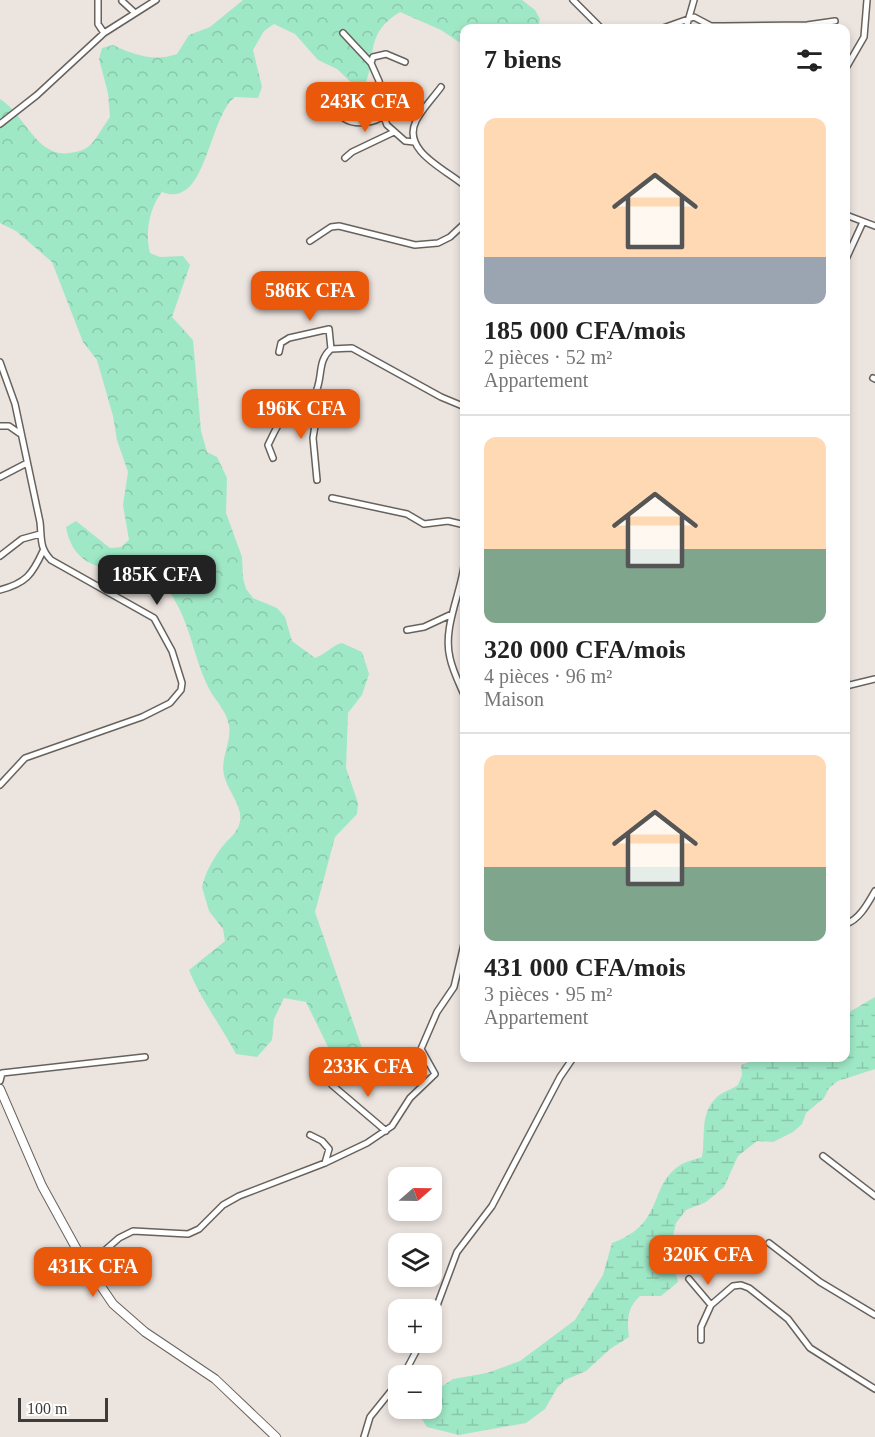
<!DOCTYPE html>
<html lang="fr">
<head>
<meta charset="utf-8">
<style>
  body { margin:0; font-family:"Times New Roman",serif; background:#f2f2f2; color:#222; height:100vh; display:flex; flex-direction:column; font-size:22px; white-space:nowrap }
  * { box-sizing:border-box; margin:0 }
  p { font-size:20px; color:#767676 }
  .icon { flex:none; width:33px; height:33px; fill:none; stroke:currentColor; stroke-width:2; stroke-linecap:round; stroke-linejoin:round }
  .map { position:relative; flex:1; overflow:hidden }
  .details { position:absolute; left:460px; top:24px; width:390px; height:1038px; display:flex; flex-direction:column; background:#fff; border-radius:12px; box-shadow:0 3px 9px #0003 }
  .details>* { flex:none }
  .needle { width:39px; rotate:70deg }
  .tools { position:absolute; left:388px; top:1167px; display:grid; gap:12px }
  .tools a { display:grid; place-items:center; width:54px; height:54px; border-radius:12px; background:#fff; box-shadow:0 3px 9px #0003; font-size:30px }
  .scale { position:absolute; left:18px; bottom:15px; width:90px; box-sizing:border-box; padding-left:6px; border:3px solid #3e3b39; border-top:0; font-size:16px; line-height:21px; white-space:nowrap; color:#3e3b39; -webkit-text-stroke:4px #fff; paint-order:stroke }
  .price { position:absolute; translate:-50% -51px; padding:0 14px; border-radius:12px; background:#ea580c; color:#fff; font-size:20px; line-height:39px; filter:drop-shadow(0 2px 3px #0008) }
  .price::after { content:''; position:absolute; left:50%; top:36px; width:18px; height:14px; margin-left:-9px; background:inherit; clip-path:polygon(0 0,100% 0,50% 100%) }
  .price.selected { background:#222; color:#fff }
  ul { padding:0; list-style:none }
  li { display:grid; align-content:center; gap:12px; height:318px; padding:0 24px }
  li+li { border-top:2px solid #e0e0e0 }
  li span { display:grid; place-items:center; height:186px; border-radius:12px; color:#555 }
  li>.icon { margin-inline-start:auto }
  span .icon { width:108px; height:108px; fill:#fffc; stroke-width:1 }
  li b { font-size:26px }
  h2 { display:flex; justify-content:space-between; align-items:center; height:72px; padding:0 24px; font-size:26px }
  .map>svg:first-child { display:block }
  .forest { fill:url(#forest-crowns) }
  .wetland { fill:url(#wetland-marsh) }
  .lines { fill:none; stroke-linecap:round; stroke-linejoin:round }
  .street-casing { stroke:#68625d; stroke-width:8 }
  .secondary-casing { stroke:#68625d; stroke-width:10 }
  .street { stroke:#fff; stroke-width:5 }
  .secondary { stroke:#fff; stroke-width:8 }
</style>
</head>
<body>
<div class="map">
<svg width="875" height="1437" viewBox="0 0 875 1437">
  <defs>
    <pattern id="forest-crowns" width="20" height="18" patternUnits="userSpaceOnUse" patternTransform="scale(1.5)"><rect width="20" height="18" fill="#9fe8c6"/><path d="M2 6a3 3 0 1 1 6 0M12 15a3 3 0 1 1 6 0" fill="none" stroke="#8ac8ab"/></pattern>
    <pattern id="wetland-marsh" width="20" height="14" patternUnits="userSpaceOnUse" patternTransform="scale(1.5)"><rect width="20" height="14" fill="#9fe8c6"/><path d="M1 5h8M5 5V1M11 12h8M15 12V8" fill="none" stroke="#8ac8ab"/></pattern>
  </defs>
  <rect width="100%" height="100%" fill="#ece4df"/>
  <path class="forest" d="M 243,0 L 522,0 L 535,10 L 540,19 L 538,28 C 516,26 489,28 465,28 L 465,46 L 441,30 L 400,12 C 364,34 377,55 365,85 L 354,85 L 337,69 L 318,60 L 295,34 L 274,24 L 264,31 L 253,50 L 262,87 L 258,98 L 235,97 C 208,117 207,210 162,192 C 149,208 145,233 150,253 L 160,257 L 183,256 L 190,265 L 172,317 L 193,340 L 201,431 L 207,452 L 217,457 L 227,478 L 226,513 L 242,557 L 243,578 L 246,589 L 253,598 L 277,608 L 285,617 L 292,641 L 315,658 C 326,654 331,646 342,643 L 362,652 L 369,674 L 362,695 L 348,713 L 346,768 L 358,803 L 357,814 L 335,837 L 315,912 L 362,1048 L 357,1069 L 336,1063 L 306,1002 L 284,998 L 274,1019 L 272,1040 L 257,1057 L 236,1054 C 221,1026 200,998 189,970 L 225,941 L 223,929 L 209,911 L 202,887 C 205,873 213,859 222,847 C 229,838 238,833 240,821 C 243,806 227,790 224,775 C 220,759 232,741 229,725 C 226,712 219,704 212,694 C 195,665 192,629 175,601 C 172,594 166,588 160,584 C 126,562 76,582 66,527 L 76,521 L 110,548 L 121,547 L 129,540 L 123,505 L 128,472 L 117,440 L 113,416 L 97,360 L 83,342 L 52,262 L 16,231 L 0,223 L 0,99 C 25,114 36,158 70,153 C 75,152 83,151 88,147 C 96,141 103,126 110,117 L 108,93 L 99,59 L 102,48 L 113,45 C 134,55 154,62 177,54 L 189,35 L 210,27 Z"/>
  <path class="wetland" d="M 875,997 L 875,1069 L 838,1081 L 829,1088 L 824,1098 L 806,1113 L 802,1124 L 793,1132 L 773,1142 L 757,1141 L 738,1156 L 724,1187 L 706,1202 L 686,1210 L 676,1223 L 673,1236 L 672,1259 L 678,1282 L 661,1296 L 640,1296 C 627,1308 627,1320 629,1337 L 610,1349 L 586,1371 L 565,1380 L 557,1388 L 545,1409 L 526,1423 L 459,1435 L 427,1427 L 421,1418 L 419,1409 L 432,1408 L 432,1393 L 453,1379 L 487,1373 L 520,1361 L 575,1320 L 603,1275 L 612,1243 C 665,1224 648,1187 679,1166 C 685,1161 695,1160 702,1157 C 706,1135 699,1114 717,1097 C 722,1092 731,1090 738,1085 L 742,1075 L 741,1065 L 761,1058 L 846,1058 L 846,1014 Z"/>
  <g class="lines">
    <g class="street-casing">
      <path id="street" d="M 98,0 L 98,24 L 104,33
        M 573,0 L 601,28
        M 122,1 L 134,12
        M 663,28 L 694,17 L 711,26 L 724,26 L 807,25 L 835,21
        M 686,28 L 694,0
        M 343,33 L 371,63 L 379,81 L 384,102 L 383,115 L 387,125 L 405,141 L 414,142
        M 371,63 L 373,57 L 386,54 L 405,62
        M 846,68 L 864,37 L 867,0
        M 441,87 C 433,98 422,109 416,121 C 401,151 447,170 465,186
        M 345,119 C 354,125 376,124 383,115
        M 0,124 L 37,95 L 104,33 L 156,0
        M 345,158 L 352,152 L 394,132
        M 846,215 L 875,226
        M 310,241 L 331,227 L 339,226 L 415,245 L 438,243 L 450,237 L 465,223
        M 846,259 L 863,222
        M 279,352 L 281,343 L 289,338 L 329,329 L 331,349
        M 0,362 L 15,404 L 40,522 C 42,539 39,547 51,560 L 154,618 L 172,651 L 182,683 L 181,690 L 170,703 L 142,717 L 25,758 L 0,785
        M 873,378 L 875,379
        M 314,396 L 318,407 L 313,438 L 317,480
        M 0,426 L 9,426 L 19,433
        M 273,458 L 268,445 C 274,433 282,414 294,406 C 301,402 309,404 314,396 C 324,379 316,362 331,349 L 352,348 L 441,397 L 465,407
        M 0,477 L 27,463
        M 332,498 L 407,514 L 424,524 L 448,521 L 465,525
        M 0,556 L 22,539 L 40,534
        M 465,558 C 463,590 442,626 450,658 C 453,672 460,685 465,697
        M 0,590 C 26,583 32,575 43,551
        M 407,630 L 424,627 L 452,614
        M 846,686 L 875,679
        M 846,924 C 860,919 868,903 875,891
        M 0,1081 L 2,1073 L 145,1057
        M 332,1085 L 386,1131
        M 310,1135 L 322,1141 L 329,1149 L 325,1163
        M 823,1156 L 875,1196
        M 769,1243 L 820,1282 L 875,1315
        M 81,1257 L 103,1252 L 119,1238 L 133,1231 L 188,1234 L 199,1229 L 223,1205 L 239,1196 L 325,1163 L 367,1143 L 392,1126 L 410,1098 L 435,1074 L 421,1049 L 437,1012 L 454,987 L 465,940
        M 689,1279 L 711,1305
        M 432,1319 L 457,1252 L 492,1206 L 560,1077 L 573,1058
        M 701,1340 L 701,1327 L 711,1305 L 733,1286 L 741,1285 L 749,1288 L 788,1319 L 810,1348 L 875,1389
        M 403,1376 L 421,1342
        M 364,1437 L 370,1417 L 399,1381"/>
    </g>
    <g class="secondary-casing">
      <path id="secondary" d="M 0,1089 L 42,1186 L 81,1257 L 113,1304 L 145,1332 L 215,1379 L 276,1437"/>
    </g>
    <use href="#street" class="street"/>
    <use href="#secondary" class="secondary"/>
  </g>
</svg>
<div class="tools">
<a><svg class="needle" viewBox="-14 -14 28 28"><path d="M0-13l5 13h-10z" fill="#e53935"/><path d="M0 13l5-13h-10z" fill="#767676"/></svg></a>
<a><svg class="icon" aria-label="layers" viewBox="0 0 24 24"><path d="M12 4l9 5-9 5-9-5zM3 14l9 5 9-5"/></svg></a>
<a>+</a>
<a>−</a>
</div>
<div class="scale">100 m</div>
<b class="price" style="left:365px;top:133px">243K CFA</b>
<b class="price" style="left:310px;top:322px">586K CFA</b>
<b class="price" style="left:301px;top:440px">196K CFA</b>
<b class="price selected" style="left:157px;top:606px">185K CFA</b>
<b class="price" style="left:368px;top:1098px">233K CFA</b>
<b class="price" style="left:708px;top:1286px">320K CFA</b>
<b class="price" style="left:93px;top:1298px">431K CFA</b>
<section class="details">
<h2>7 biens<svg class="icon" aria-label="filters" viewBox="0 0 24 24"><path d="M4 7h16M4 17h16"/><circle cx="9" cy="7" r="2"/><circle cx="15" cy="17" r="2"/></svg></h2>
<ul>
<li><span style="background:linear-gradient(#ffd9b3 75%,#9aa5b1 0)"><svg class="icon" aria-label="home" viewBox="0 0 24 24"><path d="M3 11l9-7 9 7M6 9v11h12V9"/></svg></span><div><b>185 000 CFA/mois</b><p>2 pièces · 52 m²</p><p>Appartement</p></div></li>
<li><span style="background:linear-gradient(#ffd9b3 60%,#7fa58c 0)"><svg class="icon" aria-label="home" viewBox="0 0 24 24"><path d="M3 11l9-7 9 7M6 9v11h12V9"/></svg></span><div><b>320 000 CFA/mois</b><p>4 pièces · 96 m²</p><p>Maison</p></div></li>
<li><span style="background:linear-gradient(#ffd9b3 60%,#7fa58c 0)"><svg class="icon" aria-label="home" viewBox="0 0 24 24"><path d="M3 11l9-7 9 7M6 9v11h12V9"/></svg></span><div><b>431 000 CFA/mois</b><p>3 pièces · 95 m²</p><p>Appartement</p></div></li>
</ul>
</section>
</div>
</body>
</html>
